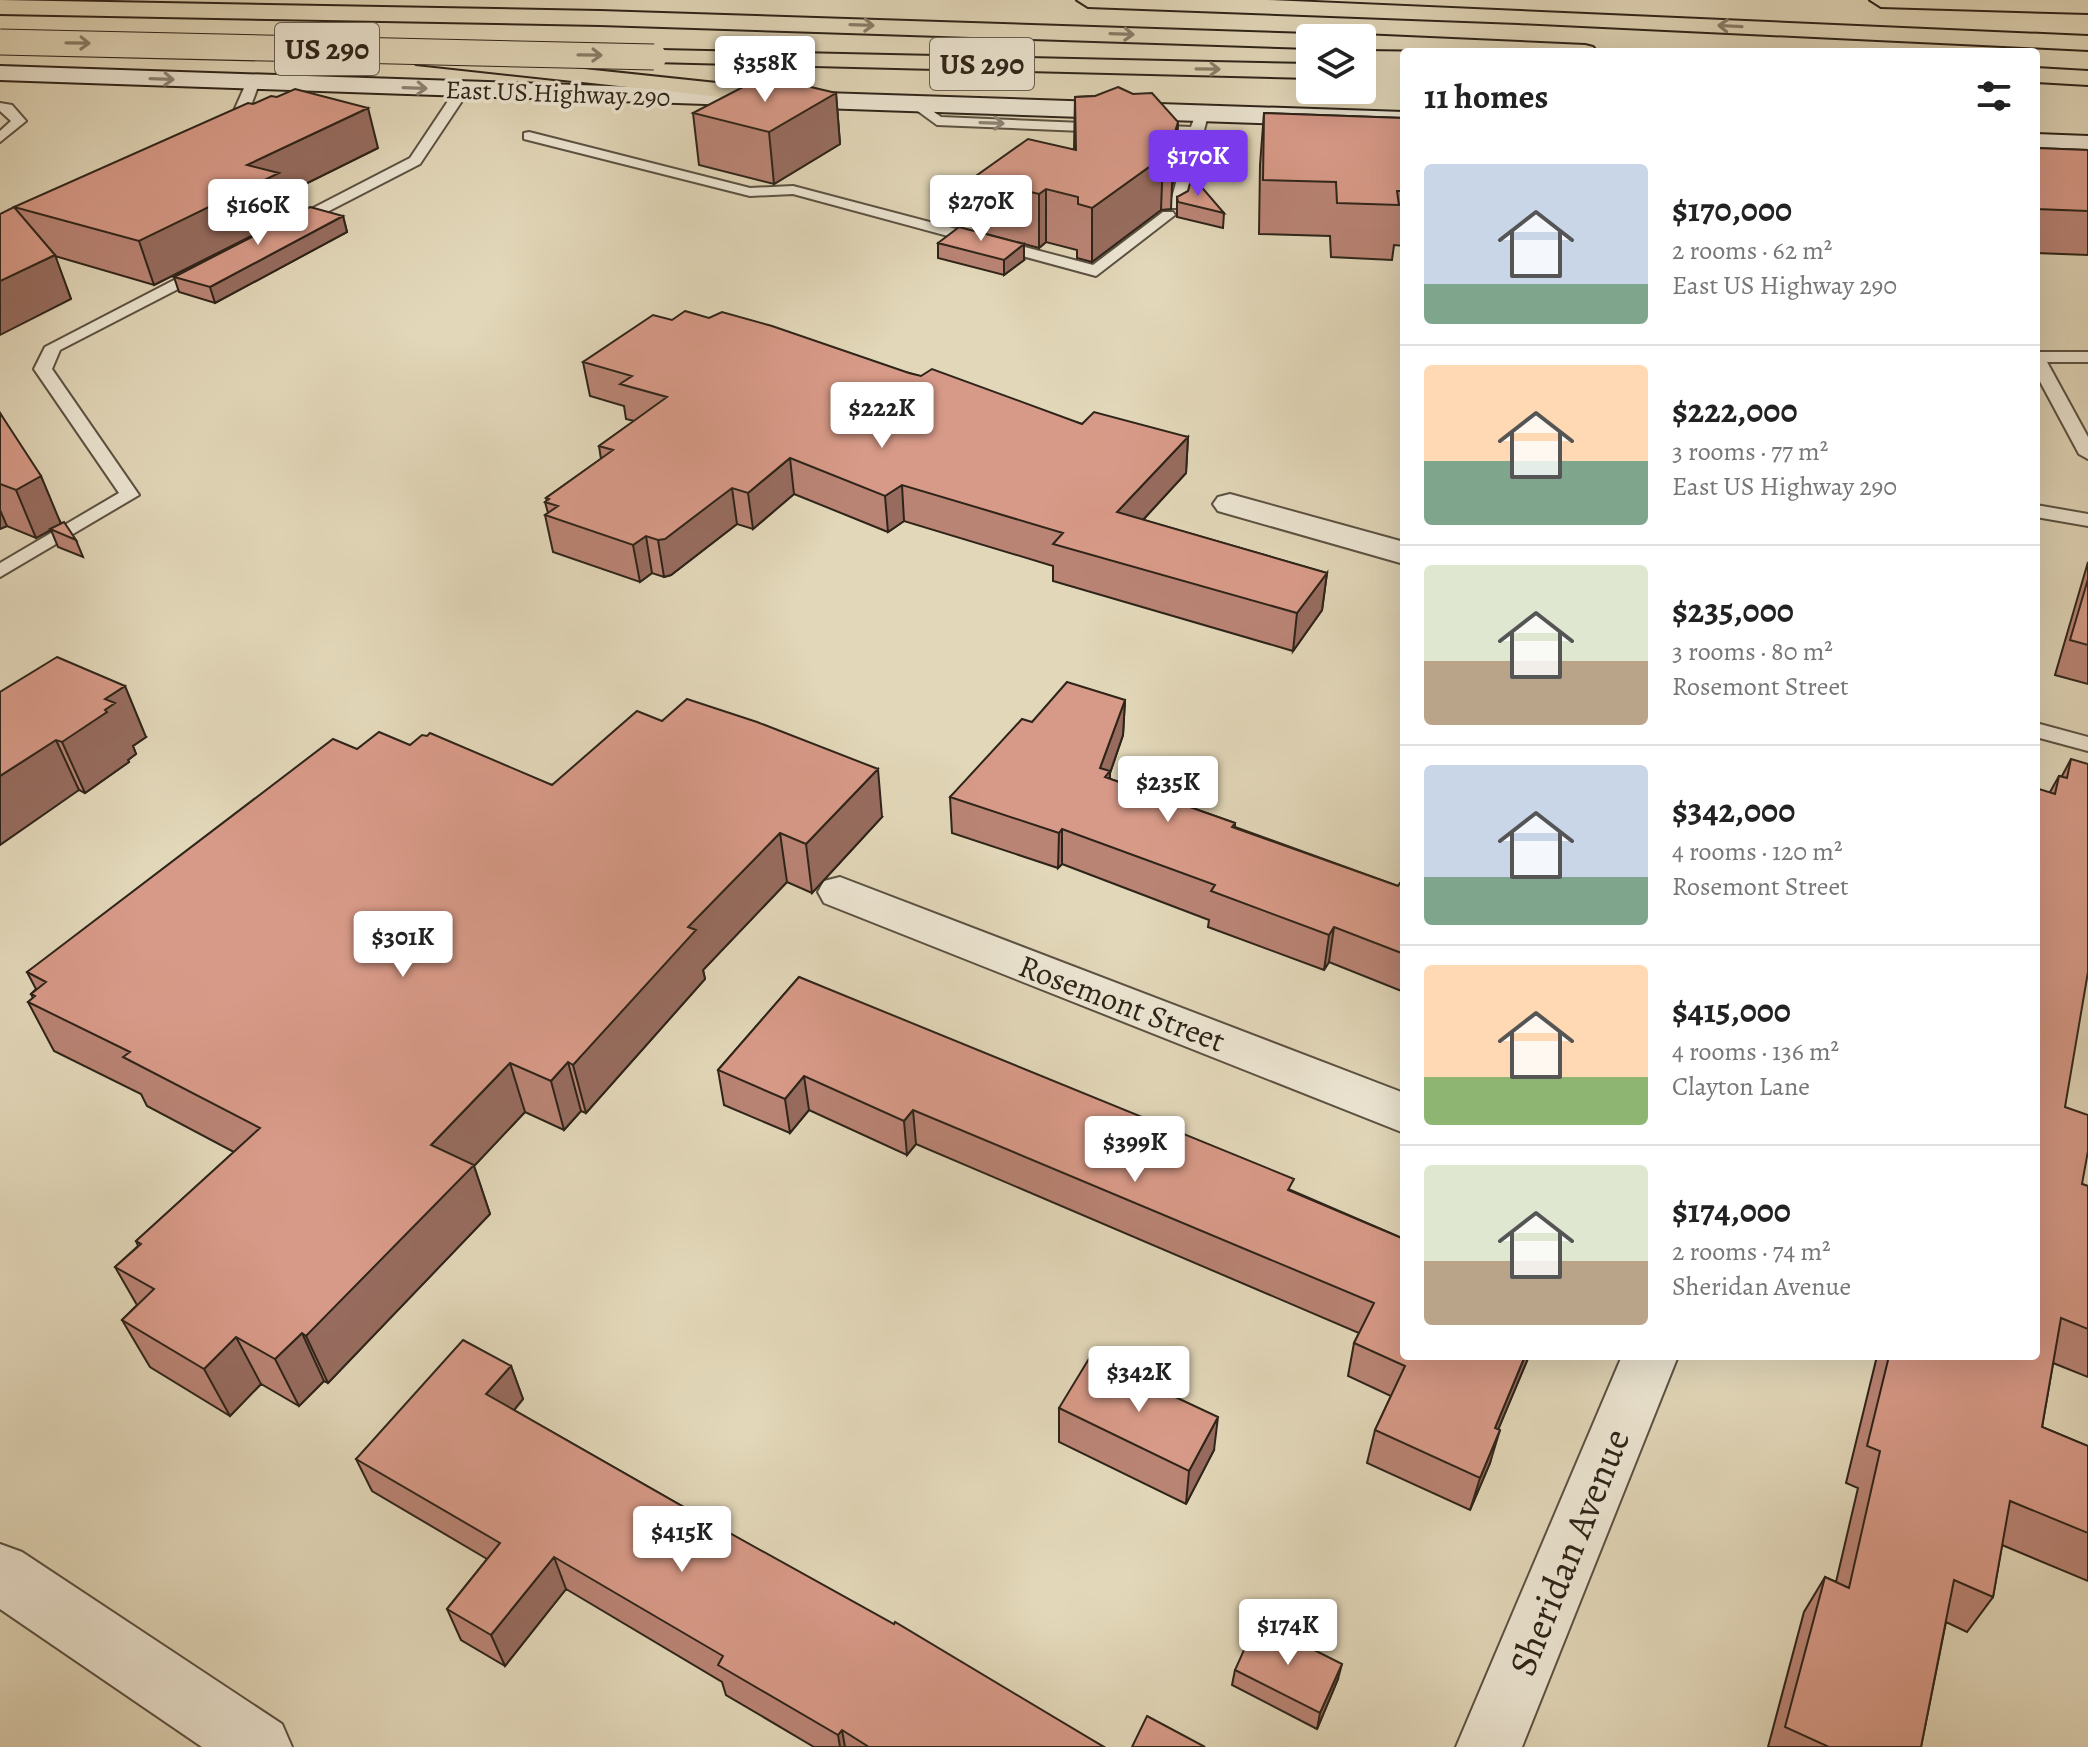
<!DOCTYPE html>
<html lang="en">
<head>
<meta charset="utf-8">
<style>
  body { margin:0; font-family:Alegreya,serif; background:#f2f2f2; color:#222; height:100vh; display:flex; flex-direction:column; font-size:30px; white-space:nowrap }
  * { box-sizing:border-box; margin:0 }
  p { font-size:26px; color:#767676 }
  .icon { flex:none; width:44px; height:44px; fill:none; stroke:currentColor; stroke-width:2; stroke-linecap:round; stroke-linejoin:round }
  .map { position:relative; flex:1; overflow:hidden }
  .details { position:absolute; left:1400px; top:48px; width:640px; height:1312px; display:flex; flex-direction:column; background:#fff; border-radius:8px; box-shadow:0 8px 32px #0002 }
  .details>* { flex:none }
  .buttons { position:absolute; left:1296px; top:24px; display:grid; gap:16px }
  .buttons a { display:grid; place-items:center; width:80px; height:80px; border-radius:8px; background:#fff; box-shadow:0 8px 32px #0002; font-size:40px }
  .price { position:absolute; translate:-50% -68px; padding:0 18px; border-radius:8px; background:#fff; color:#222; font-size:26px; line-height:52px; filter:drop-shadow(0 2px 4px #0008) }
  .price::after { content:''; position:absolute; left:50%; top:48px; width:24px; height:18px; margin-left:-12px; background:inherit; clip-path:polygon(0 0,100% 0,50% 100%) }
  .price.on { background:#7c3aed; color:#fff }
  ul { padding:0; list-style:none }
  li { display:flex; align-items:center; gap:24px; height:200px; padding:0 24px }
  li+li { border-top:2px solid #e0e0e0 }
  li span { display:grid; place-items:center; flex:none; width:224px; height:160px; border-radius:8px; color:#555 }
  li>.icon { margin-inline-start:auto }
  span .icon { width:96px; height:96px; fill:#fffc; stroke-width:1 }
  li b { font-size:34px }
  h2 { display:flex; justify-content:space-between; align-items:center; height:96px; padding:0 24px; font-size:34px }
  .map>svg:first-child { display:block }
  .lines { fill:none; stroke-linecap:round; stroke-linejoin:round }
  .service-casing { stroke:#5b5141; stroke-width:4 }
  .minor-casing { stroke:#5b5141; stroke-width:4 }
  .secondary-casing { stroke:#2e2419; stroke-width:4 }
  .motorway-casing { stroke:#2e2419; stroke-width:4 }
  .service { fill:#ece5d2; fill-rule:evenodd }
  .minor { fill:#ece5d2; fill-rule:evenodd }
  .secondary { fill:#ece5d2; fill-rule:evenodd }
  .motorway { fill:#e2d7b9; fill-rule:evenodd }
  .motorway-bridge-casing { stroke:#2e2419; stroke-width:27; stroke-linecap:butt }
  .motorway-bridge { stroke:#e2d7b9; stroke-width:25 }
  .wall { fill:#ba8475; stroke:#2e2419; stroke-width:2 }
  .shaded-wall { fill:#976c5f; stroke:#2e2419; stroke-width:2 }
  .building { fill:#d89a88; stroke:#2e2419; stroke-width:2 }
  .oneway { stroke:#887e69 }
  .oneway2 { stroke:#8d8476 }
  .labels { text-anchor:middle; stroke-width:7; stroke-linejoin:round; paint-order:stroke }
  .far-street-label { font-size:26px; fill:#2e2419; stroke:#ece5d2 }
  .shield { fill:#ece5d2; stroke:#675e50; stroke-width:2 }
  .shield-label { font-size:30px; font-weight:bold; fill:#2e2419 }
  .street-label { font-size:32px; fill:#2e2419; stroke:#ece5d2 }
  .near-street-label { font-size:38px; fill:#2e2419; stroke:#ece5d2 }
</style>
</head>
<body>
<div class="map">
<svg width="2088" height="1747" viewBox="0 0 2088 1747">
  <rect width="100%" height="100%" fill="#e2d7b9"/>
  <filter id="stains"><feTurbulence type="fractalNoise" baseFrequency=".0025" numOctaves="4"/><feColorMatrix values="0 0 0 0 .2 0 0 0 0 .09 0 0 0 0 .02 0 0 0 .5 -.17"/></filter>
  <radialGradient id="worn" r=".72"><stop offset=".6" stop-color="#630" stop-opacity="0"/><stop offset="1" stop-color="#630" stop-opacity=".3"/></radialGradient>
  <g class="lines">
    <g class="service-casing">
      <path id="service" d="M 248,79 L 260,82 C 251,102 245,136 219,133 L 219,127 L 229,122 Z
        M 458,86 L 470,89 L 420,164 L 296,228 L 286,228 L 286,222 L 410,158 Z
        M 920,102 L 941,117 L 1107,124 L 1114,128 L 1107,132 L 937,125 L 915,109 L 915,103 Z
        M 0,103 L 12,105 L 26,121 L 0,142 L 0,131 L 11,121 L 0,111 Z
        M 1200,115 L 1207,119 L 1184,205 L 1182,208 L 1172,208 L 1170,205 L 1189,135 L 1144,133 L 1137,129 L 1144,125 L 1191,127 L 1195,116 Z
        M 529,132 L 750,188 L 793,186 L 1093,265 L 1163,212 L 1173,212 L 1175,215 L 1096,276 L 793,194 L 750,196 L 524,139 L 524,133 Z
        M 205,264 L 211,266 L 211,272 L 60,350 L 52,369 L 139,495 L 0,577 L 0,563 L 119,493 L 34,369 L 45,347 Z
        M 2036,352 L 2088,352 L 2088,362 L 2047,362 L 2088,437 L 2088,459 L 2079,454 L 2036,374 Z
        M 2036,505 L 2088,514 L 2088,526 L 2036,517 Z
        M 2036,723 L 2088,737 L 2088,751 L 2036,737 Z"/>
    </g>
    <g class="minor-casing">
      <path id="minor" d="M 1230,494 L 1404,542 L 1404,564 L 1218,511 L 1213,504 L 1218,497 Z
        M 840,877 L 1404,1093 L 1404,1133 L 824,903 L 818,892 L 824,881 Z
        M 1622,1356 L 1678,1356 L 1522,1747 L 1456,1747 Z
        M 0,1544 L 22,1552 L 282,1724 L 292,1747 L 202,1747 L 0,1609 Z"/>
    </g>
    <g class="secondary-casing">
      <path id="secondary" d="M 0,66 L 1404,112 L 1404,128 L 0,80 Z
        M 2036,134 L 2088,136 L 2088,152 L 2036,150 Z"/>
    </g>
    <g class="motorway-casing">
      <path id="motorway" d="M 0,0 L 600,11 L 1310,34 L 1319,38 L 1310,38 L 1310,48 L 600,25 L 0,14 Z
        M 1077,0 L 1268,0 L 2088,36 L 2088,50 L 1518,23 L 1088,7 Z
        M 1870,0 L 2088,0 L 2088,13 L 1881,7 Z
        M 1362,35 L 1585,45 L 1593,47 L 1597,52 L 1362,49 L 1362,38 L 1353,38 Z
        M 661,50 L 1310,64 L 1310,78 L 653,62 L 649,57 L 653,52 Z
        M 424,52 L 793,91 L 802,93 L 805,98 L 802,103 L 793,105 L 416,64 L 412,59 L 416,54 Z
        M 2036,68 L 2088,71 L 2088,85 L 2036,82 Z"/>
    </g>
    <use href="#service" class="service"/>
    <use href="#minor" class="minor"/>
    <use href="#secondary" class="secondary"/>
    <use href="#motorway" class="motorway"/>
    <g class="motorway-bridge-casing">
      <path id="motorway-bridge" d="M 0,42 L 654,57"/>
    </g>
    <use href="#motorway-bridge" class="motorway-bridge"/>
  </g>
  <path class="wall" d="M 836,93 L 840,144 L 774,184 L 699,165 L 693,113 Z
    M 1095,96 L 1178,122 L 1175,173 L 1172,186 L 1171,209 L 1161,210 L 1092,262 L 1077,258 L 1077,250 L 1046,242 L 1039,248 L 975,231 L 973,178 L 1074,149 L 1075,97 Z
    M 1264,113 L 1404,118 L 1404,246 L 1394,245 L 1392,260 L 1331,257 L 1330,236 L 1259,234 L 1260,165 Z
    M 378,148 L 285,194 L 291,216 L 154,285 L 55,256 L 71,299 L 14,207 Z
    M 2036,148 L 2088,150 L 2088,255 L 2036,253 Z
    M 1177,197 L 1224,213 L 1223,228 L 1177,217 Z
    M 343,216 L 347,232 L 215,303 L 179,292 L 174,277 Z
    M 938,243 L 1024,260 L 1004,275 L 938,258 Z
    M 672,320 L 909,373 L 1082,424 L 1188,437 L 1186,473 L 1143,520 L 1327,573 L 1322,610 L 1293,651 L 1053,581 L 1053,566 L 904,521 L 888,532 L 794,494 L 753,529 L 737,524 L 671,575 L 664,577 L 652,573 L 640,582 L 553,552 L 545,515 L 548,513 L 545,502 L 547,501 L 546,498 L 601,459 L 599,446 L 634,421 L 626,419 L 624,406 L 590,396 L 583,362 Z
    M 0,413 L 61,523 L 76,540 L 83,557 L 58,547 L 51,530 L 36,538 L 7,526 L 0,529 Z
    M 2088,562 L 2088,684 L 2055,675 Z
    M 0,692 L 146,737 L 133,746 L 136,754 L 128,760 L 129,762 L 85,793 L 79,790 Z
    M 1125,700 L 1123,735 L 1110,773 L 1110,779 L 1235,823 L 1235,827 L 1398,886 L 1404,884 L 1404,992 L 1329,962 L 1324,970 L 1208,927 L 1209,920 L 1062,864 L 1058,868 L 952,833 L 950,797 L 1032,722 Z
    M 410,745 L 552,785 L 882,817 L 812,893 L 787,882 L 703,970 L 705,979 L 586,1113 L 581,1111 L 564,1130 L 525,1112 L 474,1166 L 490,1214 L 328,1383 L 324,1381 L 299,1406 L 261,1384 L 230,1416 L 150,1367 L 122,1320 L 137,1305 L 115,1267 L 138,1246 L 136,1241 L 234,1152 L 147,1106 L 141,1094 L 54,1051 L 28,1002 L 33,998 L 31,994 L 36,989 L 27,972 L 357,749 Z
    M 2071,759 L 2065,1107 L 2082,1184 L 2088,1186 L 2088,1377 L 2053,1363 L 2042,1427 L 2088,1446 L 2088,1581 L 2002,1545 L 1993,1597 L 1967,1632 L 1946,1622 L 1921,1747 L 1768,1747 L 1804,1612 L 1825,1577 L 1836,1582 L 1858,1488 L 1846,1483 L 1877,1356 L 2036,1356 L 2050,792 L 2059,776 L 2062,776 Z
    M 799,977 L 1404,1239 L 1404,1356 L 1529,1356 L 1498,1429 L 1490,1463 L 1470,1510 L 1367,1463 L 1375,1430 L 1391,1396 L 1348,1376 L 1354,1343 L 1359,1333 L 916,1144 L 907,1155 L 809,1110 L 790,1133 L 724,1105 L 718,1070 Z
    M 511,1366 L 523,1399 L 514,1410 L 1104,1747 L 814,1747 L 726,1695 L 722,1682 L 566,1589 L 505,1666 L 461,1640 L 447,1609 L 487,1559 L 372,1491 L 356,1459 Z
    M 1059,1408 L 1214,1450 L 1186,1504 L 1059,1442 Z
    M 1235,1670 L 1338,1679 L 1317,1729 L 1232,1685 Z"/>
  <path class="shaded-wall" d="M 836,93 L 840,144 L 774,184 L 769,132 Z
    M 368,108 L 378,148 L 285,194 L 291,216 L 154,285 L 139,241 L 247,165 Z
    M 1178,122 L 1175,173 L 1172,186 L 1173,157 L 1169,152 Z
    M 1163,157 L 1161,210 L 1092,262 L 1092,208 Z
    M 1046,189 L 1046,242 L 1039,248 L 1039,194 Z
    M 343,216 L 347,232 L 215,303 L 210,287 Z
    M 1024,244 L 1024,260 L 1004,275 L 1004,260 Z
    M 55,255 L 71,299 L 0,335 L 0,281 Z
    M 1188,437 L 1186,473 L 1116,549 L 1117,512 Z
    M 790,458 L 794,494 L 753,529 L 748,493 Z
    M 41,476 L 61,524 L 36,538 L 16,490 Z
    M 902,485 L 904,521 L 888,532 L 885,496 Z
    M 732,488 L 737,524 L 671,575 L 664,577 L 658,540 Z
    M 0,510 L 7,526 L 0,529 Z
    M 646,536 L 652,573 L 640,582 L 633,545 Z
    M 1327,573 L 1322,610 L 1293,651 L 1297,613 Z
    M 125,686 L 146,737 L 133,746 L 136,754 L 128,760 L 129,762 L 85,793 L 62,742 L 105,699 Z
    M 1125,700 L 1123,735 L 1110,773 L 1109,806 L 1100,768 Z
    M 56,740 L 79,790 L 0,845 L 0,776 Z
    M 878,769 L 882,817 L 812,893 L 806,844 Z
    M 1062,829 L 1062,864 L 1058,868 L 1059,833 Z
    M 780,833 L 787,882 L 703,970 L 705,979 L 586,1113 L 573,1065 L 688,927 Z
    M 1334,927 L 1329,962 L 1324,970 L 1329,935 Z
    M 568,1062 L 581,1111 L 564,1130 L 551,1081 Z
    M 510,1063 L 525,1112 L 474,1166 L 490,1214 L 328,1383 L 306,1336 L 431,1145 Z
    M 804,1076 L 809,1110 L 790,1133 L 785,1099 Z
    M 913,1110 L 916,1144 L 907,1155 L 904,1121 Z
    M 302,1333 L 324,1381 L 299,1406 L 275,1359 Z
    M 236,1337 L 261,1384 L 230,1416 L 204,1369 Z
    M 1525,1356 L 1529,1356 L 1485,1461 L 1495,1428 Z
    M 511,1366 L 523,1399 L 499,1428 L 486,1394 Z
    M 1218,1417 L 1214,1450 L 1186,1504 L 1189,1471 Z
    M 1500,1430 L 1490,1463 L 1470,1510 L 1480,1478 Z
    M 554,1557 L 566,1589 L 505,1666 L 491,1635 Z
    M 1342,1664 L 1338,1679 L 1317,1729 L 1320,1713 Z
    M 842,1730 L 845,1747 L 840,1747 L 838,1735 Z"/>
  <path class="building" d="M 764,76 L 836,93 L 769,132 L 693,113 Z
    M 1118,87 L 1133,94 L 1152,93 L 1178,122 L 1169,152 L 1173,157 L 1163,157 L 1092,208 L 1078,204 L 1078,197 L 1046,189 L 1039,194 L 973,178 L 1028,139 L 1076,150 L 1075,97 L 1095,96 Z
    M 295,89 L 368,108 L 247,165 L 279,173 L 139,241 L 14,207 L 248,103 L 253,104 L 271,96 L 277,97 Z
    M 1264,113 L 1404,118 L 1404,191 L 1397,191 L 1399,205 L 1337,203 L 1336,182 L 1263,180 Z
    M 2036,148 L 2088,150 L 2088,211 L 2036,209 Z
    M 1192,176 L 1224,213 L 1178,202 L 1177,197 L 1188,191 Z
    M 14,207 L 55,255 L 0,281 L 0,214 Z
    M 310,207 L 343,216 L 210,287 L 174,277 Z
    M 959,227 L 1024,244 L 1004,260 L 938,243 Z
    M 685,311 L 709,318 L 722,312 L 772,326 L 909,373 L 921,376 L 932,369 L 1082,424 L 1094,412 L 1188,437 L 1117,512 L 1327,573 L 1297,613 L 1053,544 L 1063,533 L 902,485 L 885,496 L 790,458 L 748,493 L 732,488 L 665,539 L 658,540 L 646,536 L 633,545 L 545,515 L 558,506 L 545,502 L 549,499 L 546,498 L 613,450 L 599,446 L 667,397 L 620,384 L 632,376 L 583,362 L 653,315 L 672,320 Z
    M 0,413 L 41,476 L 16,490 L 0,484 Z
    M 64,522 L 76,540 L 50,529 Z
    M 2088,579 L 2088,645 L 2070,640 Z
    M 57,657 L 125,686 L 105,699 L 115,703 L 105,710 L 107,712 L 62,742 L 56,740 L 0,776 L 0,692 Z
    M 1067,682 L 1125,700 L 1100,768 L 1110,771 L 1105,777 L 1235,823 L 1232,827 L 1398,886 L 1400,883 L 1404,884 L 1404,954 L 1334,927 L 1329,935 L 1211,891 L 1215,885 L 1062,829 L 1059,833 L 950,797 L 1022,719 L 1032,722 Z
    M 687,699 L 757,722 L 878,769 L 806,844 L 780,833 L 688,927 L 696,930 L 573,1065 L 568,1062 L 551,1081 L 510,1063 L 431,1145 L 474,1165 L 306,1336 L 302,1333 L 275,1359 L 236,1337 L 204,1369 L 122,1320 L 154,1289 L 115,1267 L 141,1244 L 136,1241 L 260,1128 L 123,1057 L 130,1052 L 28,1002 L 35,996 L 31,994 L 46,982 L 27,972 L 333,739 L 357,749 L 379,732 L 410,745 L 422,735 L 427,736 L 430,733 L 552,785 L 637,711 L 662,721 Z
    M 2071,759 L 2088,764 L 2088,972 L 2065,1107 L 2088,1115 L 2088,1151 L 2082,1184 L 2088,1186 L 2088,1329 L 2061,1318 L 2042,1427 L 2088,1446 L 2088,1533 L 2010,1501 L 1993,1597 L 1954,1580 L 1921,1747 L 1829,1747 L 1785,1727 L 1825,1577 L 1849,1588 L 1880,1451 L 1867,1446 L 1889,1356 L 2036,1356 L 2036,788 L 2055,794 L 2059,776 L 2067,778 Z
    M 799,977 L 1294,1179 L 1288,1190 L 1404,1239 L 1404,1356 L 1525,1356 L 1495,1428 L 1500,1430 L 1480,1478 L 1375,1430 L 1405,1366 L 1354,1343 L 1374,1303 L 913,1110 L 904,1121 L 804,1076 L 785,1099 L 718,1070 Z
    M 463,1340 L 511,1366 L 486,1394 L 717,1526 L 894,1624 L 895,1622 L 1104,1747 L 869,1747 L 842,1730 L 838,1735 L 718,1665 L 723,1656 L 554,1557 L 491,1635 L 447,1609 L 500,1543 L 356,1459 Z
    M 1090,1357 L 1218,1417 L 1189,1471 L 1059,1408 Z
    M 1257,1621 L 1342,1664 L 1320,1713 L 1235,1670 Z
    M 1147,1716 L 1205,1747 L 1132,1747 Z"/>
  <defs><path id="oneway-shaft" d="M-6 0H5M1.5-3L5.5 0L1.5 3" fill="none" stroke-width="1.6" stroke-linecap="round" stroke-linejoin="round" transform="scale(2)"/></defs>
  <g class="oneway">
    <use href="#oneway-shaft" transform="translate(862 25) rotate(2)"/>
    <use href="#oneway-shaft" transform="translate(1730 26) rotate(-177)"/>
    <use href="#oneway-shaft" transform="translate(1122 34) rotate(2)"/>
    <use href="#oneway-shaft" transform="translate(78 43) rotate(1)"/>
    <use href="#oneway-shaft" transform="translate(590 55) rotate(1)"/>
    <use href="#oneway-shaft" transform="translate(1208 69) rotate(1)"/>
  </g>
  <g class="oneway2">
    <use href="#oneway-shaft" transform="translate(162 79) rotate(2)"/>
    <use href="#oneway-shaft" transform="translate(415 88) rotate(2)"/>
    <use href="#oneway-shaft" transform="translate(992 123) rotate(2)"/>
  </g>
  <g class="labels">
    <g class="far-street-label">
      <text transform="translate(558 93) rotate(2)" y="9">East US Highway 290</text>
    </g>
    <g class="shield">
      <rect x="275" y="23" width="104" height="52" rx="6"/>
      <rect x="930" y="38" width="104" height="52" rx="6"/>
    </g>
    <g class="shield-label">
      <text x="327" y="59">US 290</text>
      <text x="982" y="74">US 290</text>
    </g>
    <g class="street-label">
      <text transform="translate(1122 1003) rotate(21)" y="11">Rosemont Street</text>
    </g>
    <g class="near-street-label">
      <text transform="translate(1569 1552) rotate(-68)" y="13">Sheridan Avenue</text>
    </g>
  </g>
  <rect width="100%" height="100%" filter="url(#stains)"/>
  <rect width="100%" height="100%" fill="url(#worn)"/>
</svg>
<div class="buttons">
<a><svg class="icon" aria-label="layers" viewBox="0 0 24 24"><path d="M12 4l9 5-9 5-9-5zM3 14l9 5 9-5"/></svg></a>
</div>
<b class="price" style="left:765px;top:104px">$358K</b>
<b class="price on" style="left:1198px;top:198px">$170K</b>
<b class="price" style="left:981px;top:243px">$270K</b>
<b class="price" style="left:258px;top:247px">$160K</b>
<b class="price" style="left:882px;top:450px">$222K</b>
<b class="price" style="left:1168px;top:824px">$235K</b>
<b class="price" style="left:403px;top:979px">$301K</b>
<b class="price" style="left:1135px;top:1184px">$399K</b>
<b class="price" style="left:1139px;top:1414px">$342K</b>
<b class="price" style="left:682px;top:1574px">$415K</b>
<b class="price" style="left:1288px;top:1667px">$174K</b>
<section class="details">
<h2>11 homes<svg class="icon" aria-label="filters" viewBox="0 0 24 24"><path d="M4 7h16M4 17h16"/><circle cx="9" cy="7" r="2"/><circle cx="15" cy="17" r="2"/></svg></h2>
<ul>
<li><span style="background:linear-gradient(#c9d6e8 75%,#7fa58c 0)"><svg class="icon" aria-label="home" viewBox="0 0 24 24"><path d="M3 11l9-7 9 7M6 9v11h12V9"/></svg></span><div><b>$170,000</b><p>2 rooms · 62 m²</p><p>East US Highway 290</p></div></li>
<li><span style="background:linear-gradient(#ffd9b3 60%,#7fa58c 0)"><svg class="icon" aria-label="home" viewBox="0 0 24 24"><path d="M3 11l9-7 9 7M6 9v11h12V9"/></svg></span><div><b>$222,000</b><p>3 rooms · 77 m²</p><p>East US Highway 290</p></div></li>
<li><span style="background:linear-gradient(#dfe7d0 60%,#b9a48a 0)"><svg class="icon" aria-label="home" viewBox="0 0 24 24"><path d="M3 11l9-7 9 7M6 9v11h12V9"/></svg></span><div><b>$235,000</b><p>3 rooms · 80 m²</p><p>Rosemont Street</p></div></li>
<li><span style="background:linear-gradient(#c9d6e8 70%,#7fa58c 0)"><svg class="icon" aria-label="home" viewBox="0 0 24 24"><path d="M3 11l9-7 9 7M6 9v11h12V9"/></svg></span><div><b>$342,000</b><p>4 rooms · 120 m²</p><p>Rosemont Street</p></div></li>
<li><span style="background:linear-gradient(#ffd9b3 70%,#8fb573 0)"><svg class="icon" aria-label="home" viewBox="0 0 24 24"><path d="M3 11l9-7 9 7M6 9v11h12V9"/></svg></span><div><b>$415,000</b><p>4 rooms · 136 m²</p><p>Clayton Lane</p></div></li>
<li><span style="background:linear-gradient(#dfe7d0 60%,#b9a48a 0)"><svg class="icon" aria-label="home" viewBox="0 0 24 24"><path d="M3 11l9-7 9 7M6 9v11h12V9"/></svg></span><div><b>$174,000</b><p>2 rooms · 74 m²</p><p>Sheridan Avenue</p></div></li>
</ul>
</section>
</div>
</body>
</html>
